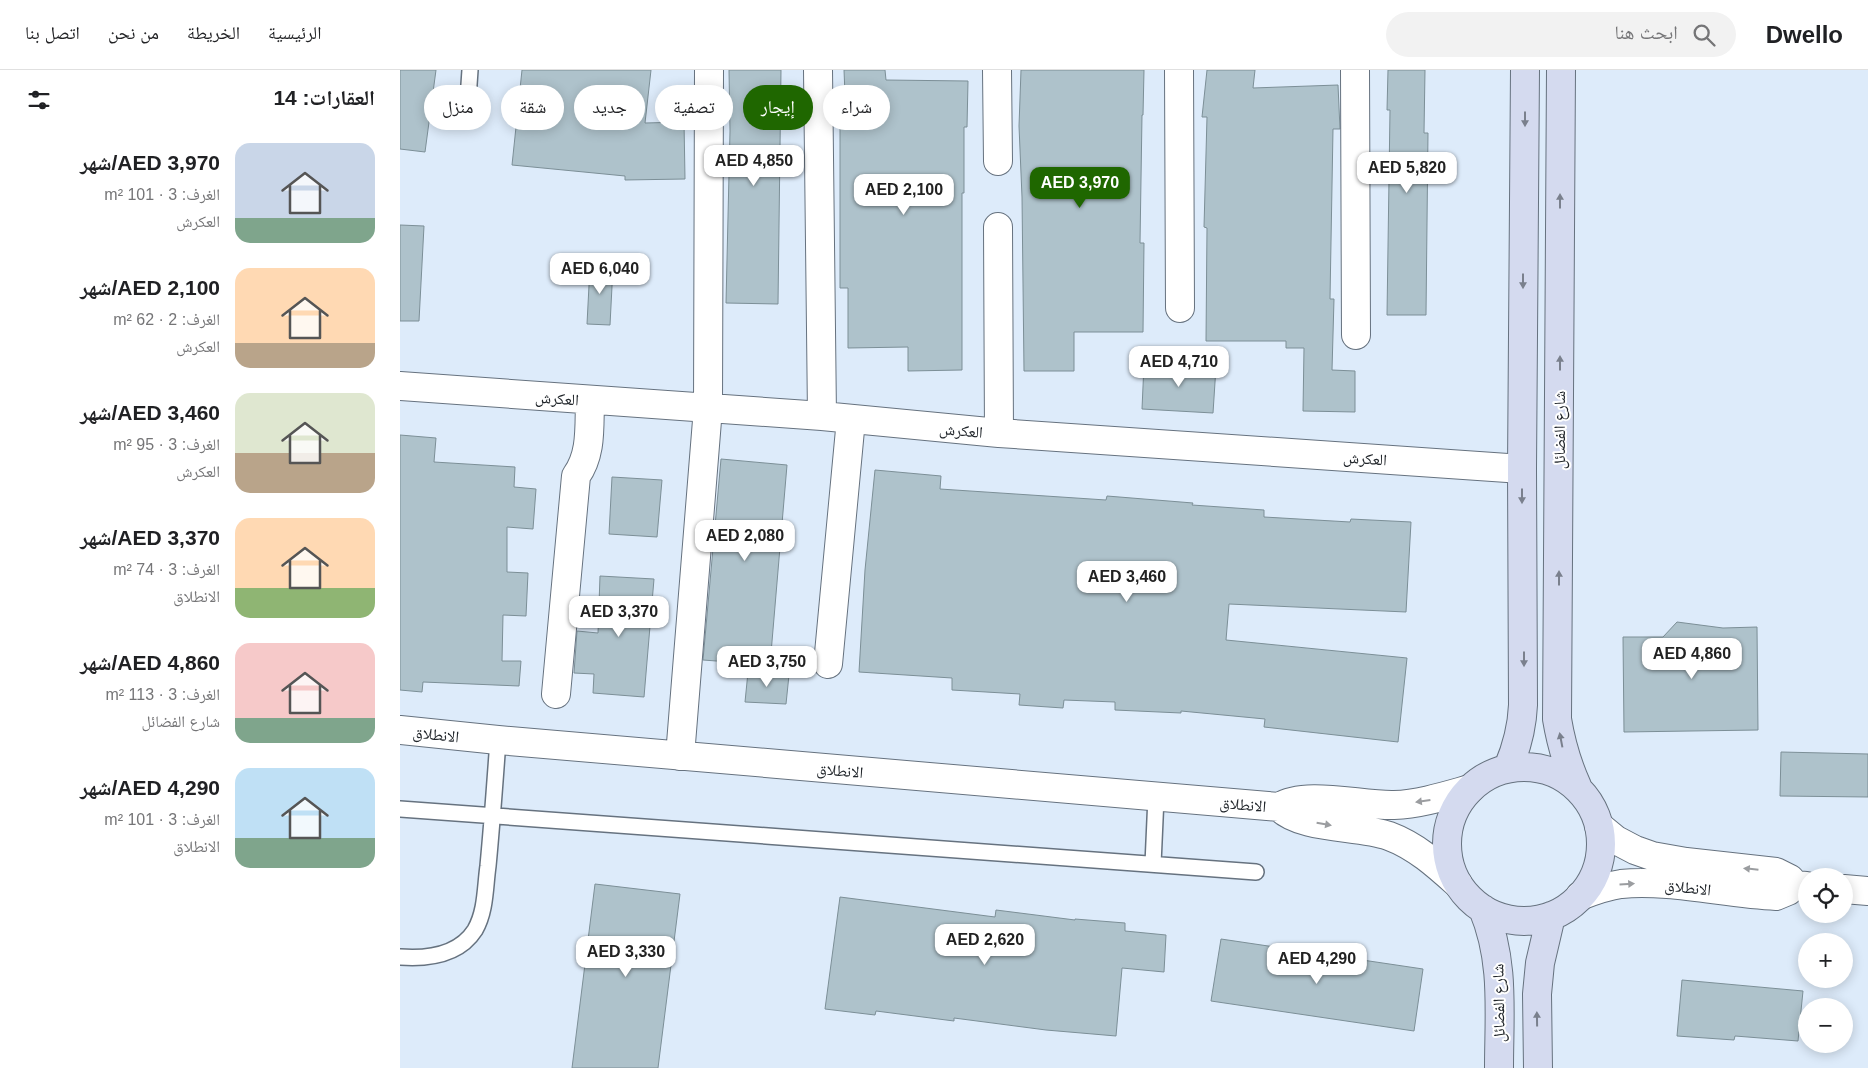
<!DOCTYPE html>
<html lang="ar">
<head>
<meta charset="utf-8">
<style>
  body { margin:0; font-family:Arial,"Noto Naskh Arabic",sans-serif; background:#f2f2f2; color:#202124; direction:rtl; height:100vh; display:flex; flex-direction:column; font-size:19px; white-space:nowrap }
  * { box-sizing:border-box; margin:0 }
  p { font-size:16px; color:#757577 }
  .icon { flex:none; width:28px; height:28px; fill:none; stroke:currentColor; stroke-width:2; stroke-linecap:round; stroke-linejoin:round }
  .map { position:relative; flex:1; overflow:hidden; direction:ltr }
  .sheet { display:flex; flex-direction:column; background:#fff; width:400px }
  .sheet>* { flex:none }
  .guide { position:absolute; left:15px; top:15px; width:475px; height:45px; direction:rtl; display:flex; gap:10px }
  .tools { position:absolute; left:1398px; top:798px; display:grid; gap:10px }
  .tools a { display:grid; place-items:center; width:55px; height:55px; border-radius:50%; background:#fff; box-shadow:0 2px 12px #0003; font-size:25px }
  .price { position:absolute; translate:-50% -42px; padding:0 11px; border-radius:10px; background:#fff; color:#222; font-size:16px; line-height:32px; filter:drop-shadow(0 1px 2px #0008) }
  .price::after { content:''; position:absolute; left:50%; top:30px; width:15px; height:11px; margin-left:-8px; background:inherit; clip-path:polygon(0 0,100% 0,50% 100%) }
  .price.active { background:#1f6700; color:#fff }
  ul { padding:0; list-style:none }
  li { display:flex; align-items:center; gap:15px; height:125px; padding:0 25px }
  li span { display:grid; place-items:center; flex:none; width:140px; height:100px; border-radius:15px; color:#555 }
  li>.icon { margin-inline-start:auto }
  span .icon { width:60px; height:60px; fill:#fffc; stroke-width:1 }
  li b { font-size:21px }
  h2 { display:flex; justify-content:space-between; align-items:center; height:60px; padding:0 25px; font-size:21px }
  .tag { padding:0 18px; border-radius:22px; background:#fff; box-shadow:0 2px 12px #0003; font-size:18px; line-height:45px }
  .tag.active { background:#1f6700; color:#fff }
  header { display:flex; align-items:center; gap:30px; box-sizing:border-box; height:70px; padding:0 25px; background:#fff; border-bottom:1px solid #e0e0e0 }
  header strong { font-size:24px }
  nav { display:flex; gap:28px; margin-inline-start:auto; font-size:18px }
  .search { width:350px; height:45px; background:#f2f2f2; display:flex; align-items:center; gap:12px; box-sizing:border-box; padding:0 18px; border-radius:28px; color:#757577; font-size:19px }
  main { display:flex; flex:1; min-height:0 }
  .map>svg:first-child { display:block }
  .building { fill:#aec2cb; stroke:#7c8f97 }
  .lines { fill:none; stroke-linecap:round; stroke-linejoin:round }
  .lane-casing { stroke:#66727f; stroke-width:18 }
  .street-casing { stroke:#66727f; stroke-width:30 }
  .secondary-casing { stroke:#66727f; stroke-width:30 }
  .lane { stroke:#fff; stroke-width:15 }
  .street { stroke:#fff; stroke-width:28 }
  .secondary { stroke:#d4daef; stroke-width:28 }
  .oneway { fill:#7a808d }
  .oneway2 { fill:#9b9da0 }
  .labels { text-anchor:middle; stroke-width:4; stroke-linejoin:round; paint-order:stroke }
  .street-label { font-size:16px; fill:#21262b; stroke:#fff }
</style>
</head>
<body>
<header>
<strong>Dwello</strong>
<div class="search"><svg class="icon" aria-label="search" viewBox="0 0 24 24"><circle cx="10" cy="10" r="6"/><path d="M15 15l6 6"/></svg>ابحث هنا</div>
<nav><a>الرئيسية</a><a>الخريطة</a><a>من نحن</a><a>اتصل بنا</a></nav>
</header>
<main>
<div class="map">
<svg width="1468" height="998" viewBox="0 0 1468 998">
  <rect width="100%" height="100%" fill="#ddebfa"/>
  <path class="building" d="M 0,0 L 36,0 L 25,82 L 0,79 Z
    M 122,0 L 251,0 L 245,53 L 284,52 L 285,109 L 225,110 L 225,106 L 112,95 Z
    M 329,0 L 381,0 L 378,234 L 326,233 L 330,61 Z
    M 444,0 L 485,0 L 486,10 L 568,11 L 567,57 L 564,57 L 564,123 L 562,123 L 562,300 L 508,301 L 508,277 L 448,278 L 448,218 L 440,218 L 440,49 L 446,49 Z
    M 621,0 L 744,0 L 743,45 L 742,45 L 740,173 L 744,173 L 743,262 L 674,262 L 674,301 L 624,301 L 622,127 L 619,56 Z
    M 807,0 L 855,0 L 853,18 L 938,15 L 940,59 L 933,59 L 930,229 L 934,229 L 932,300 L 955,301 L 955,342 L 903,341 L 904,278 L 886,278 L 886,271 L 806,271 L 807,158 L 804,157 L 807,47 L 802,47 Z
    M 988,0 L 1025,0 L 1024,63 L 1028,63 L 1026,245 L 987,245 L 990,40 L 987,40 Z
    M 0,155 L 24,156 L 19,251 L 0,251 Z
    M 190,196 L 213,197 L 210,255 L 187,254 Z
    M 744,294 L 816,297 L 813,343 L 742,339 Z
    M 0,365 L 36,368 L 34,392 L 115,397 L 114,417 L 136,419 L 133,459 L 107,457 L 107,502 L 128,503 L 126,546 L 103,545 L 102,591 L 121,591 L 119,616 L 23,612 L 22,622 L 0,620 Z
    M 321,389 L 387,395 L 370,595 L 303,590 Z
    M 475,400 L 541,406 L 540,419 L 706,430 L 707,426 L 793,433 L 792,435 L 864,440 L 864,447 L 950,452 L 951,449 L 1011,452 L 1006,542 L 829,534 L 826,570 L 1007,588 L 998,672 L 864,657 L 865,649 L 781,641 L 781,643 L 715,640 L 715,632 L 664,630 L 663,638 L 619,635 L 620,624 L 552,620 L 552,608 L 459,602 L 465,500 Z
    M 212,407 L 262,410 L 257,467 L 209,464 Z
    M 200,506 L 254,509 L 244,627 L 193,623 L 194,604 L 174,603 L 177,561 L 198,563 Z
    M 1277,552 L 1323,558 L 1357,557 L 1358,660 L 1224,662 L 1223,567 L 1263,567 Z
    M 348,602 L 389,605 L 386,634 L 345,632 Z
    M 1381,682 L 1468,684 L 1468,727 L 1380,726 Z
    M 195,814 L 280,824 L 258,998 L 172,998 Z
    M 440,827 L 595,847 L 596,840 L 675,850 L 675,849 L 725,853 L 725,861 L 766,865 L 764,902 L 722,898 L 716,966 L 646,960 L 554,948 L 554,951 L 476,941 L 475,945 L 425,939 Z
    M 821,869 L 1023,899 L 1014,961 L 811,931 Z
    M 1282,910 L 1403,921 L 1398,971 L 1335,966 L 1334,970 L 1277,966 Z"/>
  <g class="lines">
    <g class="lane-casing">
      <path id="lane" d="M 67,44 L 70,0
        M 0,739 L 856,802
        M 753,794 L 756,727
        M 0,887 C 27,889 59,885 75,860 C 86,841 85,817 88,796 C 92,754 95,712 98,670"/>
    </g>
    <g class="street-casing">
      <path id="street" d="M 418,0 L 422,346
        M 597,0 L 598,91
        M 779,0 L 780,238
        M 955,0 L 956,265
        M 598,157 L 599,363
        M 0,316 L 422,346 L 599,363 L 1122,399
        M 428,594 L 451,349
        M 156,624 L 176,406 C 192,384 189,357 190,330
        M 0,660 L 98,670 L 879,737 C 906,720 961,736 994,735 C 1020,734 1045,726 1070,719
        M 280,686 L 308,338 L 309,0
        M 879,737 C 902,760 958,755 989,766 C 1016,776 1037,795 1058,814
        M 1199,756 L 1216,770 L 1235,780 L 1252,786 L 1286,792 L 1376,802 L 1390,809 L 1395,815 L 1406,816
        M 1444,819 L 1468,821
        M 1180,826 C 1193,821 1207,816 1221,814 C 1269,809 1327,824 1376,826 L 1388,821 L 1395,815"/>
    </g>
    <g class="secondary-casing">
      <path id="secondary" d="M 1161,0 L 1157,649 C 1161,673 1167,694 1177,716
        M1047 774a77 77 0 1 1 154 0a77 77 0 1 1-154 0Z
        M 1108,698 C 1117,677 1122,658 1123,635 L 1122,399 L 1125,0
        M 1083,839 C 1105,891 1099,943 1099,998
        M 1138,998 L 1137,924 L 1140,893 L 1151,846"/>
    </g>
    <use href="#lane" class="lane"/>
    <use href="#street" class="street"/>
    <use href="#secondary" class="secondary"/>
  </g>
  <defs><path id="oneway-solid" d="M-6-.8H1V-3.2L6.5 0L1 3.2V.8H-6Z" transform="scale(1.25)"/></defs>
  <g class="oneway">
    <use href="#oneway-solid" transform="translate(1125 49) rotate(90)"/>
    <use href="#oneway-solid" transform="translate(1160 131) rotate(-90)"/>
    <use href="#oneway-solid" transform="translate(1123 211) rotate(90)"/>
    <use href="#oneway-solid" transform="translate(1160 293) rotate(-90)"/>
    <use href="#oneway-solid" transform="translate(1122 426) rotate(90)"/>
    <use href="#oneway-solid" transform="translate(1159 508) rotate(-90)"/>
    <use href="#oneway-solid" transform="translate(1124 589) rotate(90)"/>
    <use href="#oneway-solid" transform="translate(1161 670) rotate(-101)"/>
    <use href="#oneway-solid" transform="translate(1137 949) rotate(-91)"/>
  </g>
  <g class="oneway2">
    <use href="#oneway-solid" transform="translate(1023 731) rotate(172)"/>
    <use href="#oneway-solid" transform="translate(924 754) rotate(10)"/>
    <use href="#oneway-solid" transform="translate(1351 799) rotate(-174)"/>
    <use href="#oneway-solid" transform="translate(1227 814) rotate(-4)"/>
  </g>
  <g class="labels">
    <g class="street-label">
      <text transform="translate(157 328) rotate(4)" y="6">العكرش</text>
      <text transform="translate(561 360) rotate(5)" y="6">العكرش</text>
      <text transform="translate(1159 360) rotate(-90)" y="6">شارع الفضائل</text>
      <text transform="translate(965 388) rotate(4)" y="6">العكرش</text>
      <text transform="translate(36 664) rotate(6)" y="6">الانطلاق</text>
      <text transform="translate(440 700) rotate(5)" y="6">الانطلاق</text>
      <text transform="translate(843 734) rotate(5)" y="6">الانطلاق</text>
      <text transform="translate(1288 817) rotate(6)" y="6">الانطلاق</text>
      <text transform="translate(1098 933) rotate(-91)" y="6">شارع الفضائل</text>
    </g>
  </g>
</svg>
<div class="tools">
<a><svg class="icon" aria-label="locate" viewBox="0 0 24 24"><circle cx="12" cy="12" r="6"/><path d="M12 2v4M12 18v4M2 12h4M18 12h4"/></svg></a>
<a>+</a>
<a>−</a>
</div>
<b class="price" style="left:354px;top:117px">AED 4,850</b>
<b class="price" style="left:1007px;top:124px">AED 5,820</b>
<b class="price active" style="left:680px;top:139px">AED 3,970</b>
<b class="price" style="left:504px;top:146px">AED 2,100</b>
<b class="price" style="left:200px;top:225px">AED 6,040</b>
<b class="price" style="left:779px;top:318px">AED 4,710</b>
<b class="price" style="left:345px;top:492px">AED 2,080</b>
<b class="price" style="left:727px;top:533px">AED 3,460</b>
<b class="price" style="left:219px;top:568px">AED 3,370</b>
<b class="price" style="left:1292px;top:610px">AED 4,860</b>
<b class="price" style="left:367px;top:618px">AED 3,750</b>
<b class="price" style="left:585px;top:896px">AED 2,620</b>
<b class="price" style="left:226px;top:908px">AED 3,330</b>
<b class="price" style="left:917px;top:915px">AED 4,290</b>
<div class="guide">
<a class="tag">شراء</a>
<a class="tag active">إيجار</a>
<a class="tag">تصفية</a>
<a class="tag">جديد</a>
<a class="tag">شقة</a>
<a class="tag">منزل</a>
</div>
</div>
<section class="sheet">
<h2>العقارات: 14<svg class="icon" aria-label="filters" viewBox="0 0 24 24"><path d="M4 7h16M4 17h16"/><circle cx="9" cy="7" r="2"/><circle cx="15" cy="17" r="2"/></svg></h2>
<ul>
<li><span style="background:linear-gradient(#c9d6e8 75%,#7fa58c 0)"><svg class="icon" aria-label="home" viewBox="0 0 24 24"><path d="M3 11l9-7 9 7M6 9v11h12V9"/></svg></span><div><b>AED 3,970/شهر</b><p>الغرف: 3 · 101 m²</p><p>العكرش</p></div></li>
<li><span style="background:linear-gradient(#ffd9b3 75%,#b9a48a 0)"><svg class="icon" aria-label="home" viewBox="0 0 24 24"><path d="M3 11l9-7 9 7M6 9v11h12V9"/></svg></span><div><b>AED 2,100/شهر</b><p>الغرف: 2 · 62 m²</p><p>العكرش</p></div></li>
<li><span style="background:linear-gradient(#dfe7d0 60%,#b9a48a 0)"><svg class="icon" aria-label="home" viewBox="0 0 24 24"><path d="M3 11l9-7 9 7M6 9v11h12V9"/></svg></span><div><b>AED 3,460/شهر</b><p>الغرف: 3 · 95 m²</p><p>العكرش</p></div></li>
<li><span style="background:linear-gradient(#ffd9b3 70%,#8fb573 0)"><svg class="icon" aria-label="home" viewBox="0 0 24 24"><path d="M3 11l9-7 9 7M6 9v11h12V9"/></svg></span><div><b>AED 3,370/شهر</b><p>الغرف: 3 · 74 m²</p><p>الانطلاق</p></div></li>
<li><span style="background:linear-gradient(#f6c9c9 75%,#7fa58c 0)"><svg class="icon" aria-label="home" viewBox="0 0 24 24"><path d="M3 11l9-7 9 7M6 9v11h12V9"/></svg></span><div><b>AED 4,860/شهر</b><p>الغرف: 3 · 113 m²</p><p>شارع الفضائل</p></div></li>
<li><span style="background:linear-gradient(#bfe0f5 70%,#7fa58c 0)"><svg class="icon" aria-label="home" viewBox="0 0 24 24"><path d="M3 11l9-7 9 7M6 9v11h12V9"/></svg></span><div><b>AED 4,290/شهر</b><p>الغرف: 3 · 101 m²</p><p>الانطلاق</p></div></li>
</ul>
</section>
</main>
</body>
</html>
